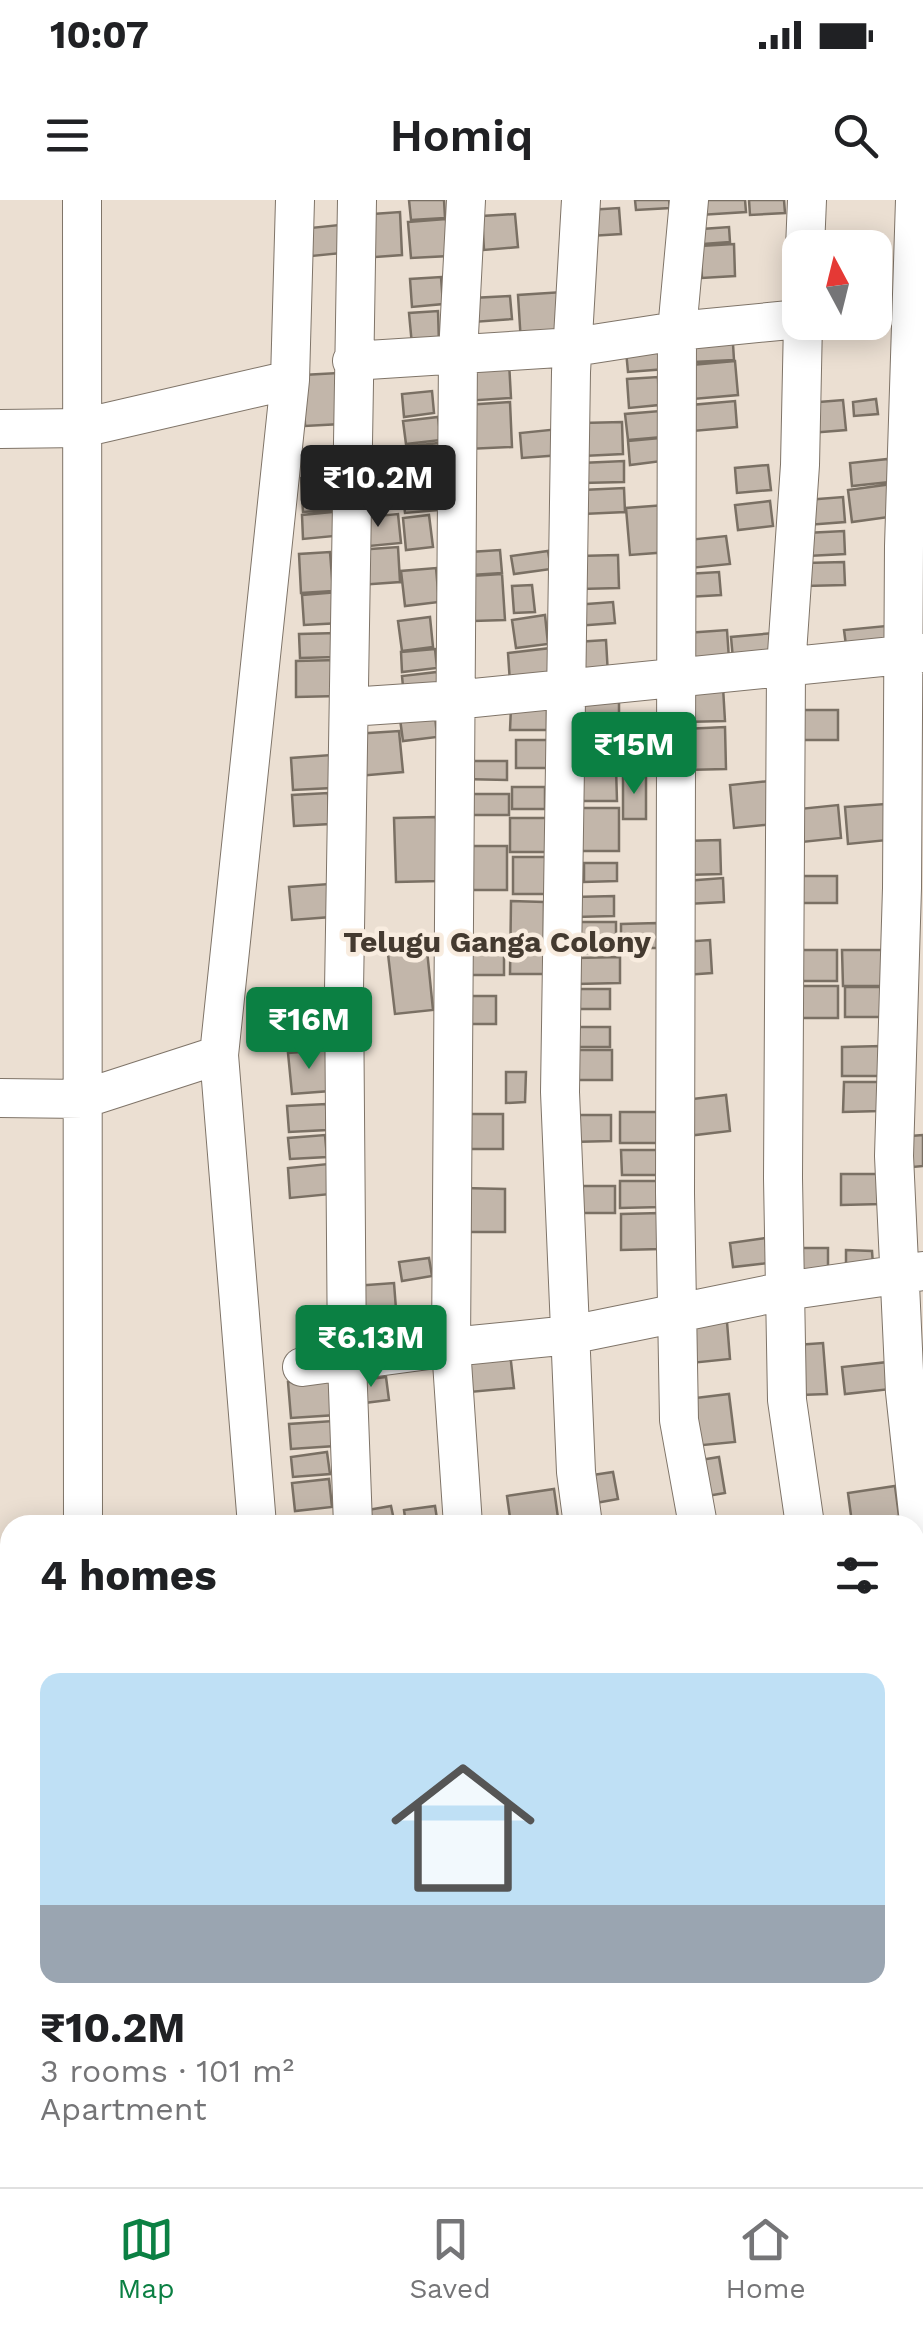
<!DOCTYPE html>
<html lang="en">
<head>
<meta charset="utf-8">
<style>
  body { margin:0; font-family:"Work Sans",sans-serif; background:#f2f2f2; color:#202124; height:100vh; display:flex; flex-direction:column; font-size:38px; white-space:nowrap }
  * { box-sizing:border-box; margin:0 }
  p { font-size:32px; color:#757577 }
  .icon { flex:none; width:55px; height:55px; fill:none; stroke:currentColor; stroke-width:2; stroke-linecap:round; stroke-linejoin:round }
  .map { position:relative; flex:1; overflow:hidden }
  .panel { position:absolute; left:0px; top:1315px; width:925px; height:672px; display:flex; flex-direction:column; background:#fff; border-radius:30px 30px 0 0; box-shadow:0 5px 25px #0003 }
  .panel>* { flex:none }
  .needle { width:65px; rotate:353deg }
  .tools { position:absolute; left:782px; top:30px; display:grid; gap:20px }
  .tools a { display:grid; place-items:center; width:110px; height:110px; border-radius:20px; background:#fff; box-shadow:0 5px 25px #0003; font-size:50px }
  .price { position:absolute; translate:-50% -85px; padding:0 22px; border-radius:10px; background:#0b8043; color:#fff; font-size:32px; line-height:65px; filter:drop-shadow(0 2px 5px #0008) }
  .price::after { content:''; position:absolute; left:50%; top:60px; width:30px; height:22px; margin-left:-15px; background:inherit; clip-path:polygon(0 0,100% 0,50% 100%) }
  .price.current { background:#222; color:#fff }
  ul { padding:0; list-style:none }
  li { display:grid; align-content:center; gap:20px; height:530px; padding:0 40px }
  li span { display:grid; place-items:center; height:310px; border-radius:20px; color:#555 }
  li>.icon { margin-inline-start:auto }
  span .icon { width:180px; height:180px; fill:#fffc; stroke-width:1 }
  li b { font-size:42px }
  h2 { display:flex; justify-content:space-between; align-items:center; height:120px; padding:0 40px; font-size:42px }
  .status { display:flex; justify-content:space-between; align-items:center; height:70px; padding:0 50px; background:#fff; direction:ltr }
  .status svg { height:28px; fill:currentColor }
  header { display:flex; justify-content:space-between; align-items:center; height:130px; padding:0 40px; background:#fff; font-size:45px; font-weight:600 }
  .dock { display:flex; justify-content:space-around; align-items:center; height:140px; border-top:2px solid #e0e0e0; background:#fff; font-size:28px; color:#757577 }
  .dock a { display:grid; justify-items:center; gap:5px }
  .dock .current { color:#0b8043 }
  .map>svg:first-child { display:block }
  .building { fill:#c2b6aa; stroke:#7a7064; stroke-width:2.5 }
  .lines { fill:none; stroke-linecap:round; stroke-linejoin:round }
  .minor-casing { stroke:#7f7468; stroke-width:40 }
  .minor { stroke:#fff; stroke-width:38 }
  .labels { text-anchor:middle; stroke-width:9; stroke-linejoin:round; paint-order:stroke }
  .neighbourhood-label { font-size:30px; font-weight:bold; fill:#443a30; stroke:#f8ecdf }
</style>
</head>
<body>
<div class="status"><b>10:07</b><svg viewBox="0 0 49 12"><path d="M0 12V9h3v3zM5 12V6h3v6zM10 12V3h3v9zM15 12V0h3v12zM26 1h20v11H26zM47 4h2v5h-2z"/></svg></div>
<header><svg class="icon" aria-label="menu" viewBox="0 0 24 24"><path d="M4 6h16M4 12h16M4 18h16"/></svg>Homiq<svg class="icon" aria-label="search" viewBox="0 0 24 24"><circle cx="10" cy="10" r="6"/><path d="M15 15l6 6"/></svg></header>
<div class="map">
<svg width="923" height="1987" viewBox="0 0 923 1987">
  <rect width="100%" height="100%" fill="#ebdfd2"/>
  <path class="building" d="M 409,0 L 444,0 L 445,18 L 411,20 Z
    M 635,0 L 669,0 L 670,8 L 636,10 Z
    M 699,0 L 745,0 L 746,12 L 700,15 Z
    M 749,0 L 784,0 L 785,13 L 750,15 Z
    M 619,8 L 621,34 L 590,36 L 588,10 Z
    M 400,12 L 402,55 L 362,58 L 359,15 Z
    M 515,14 L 518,47 L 484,50 L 482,16 Z
    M 446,19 L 449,56 L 411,58 L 408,22 Z
    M 339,25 L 342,53 L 312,56 L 310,28 Z
    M 729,27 L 730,42 L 703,44 L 702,29 Z
    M 734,44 L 735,76 L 702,78 L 700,46 Z
    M 441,77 L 443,104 L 412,107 L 410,79 Z
    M 563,92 L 566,139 L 521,143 L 518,95 Z
    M 510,96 L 512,119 L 473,122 L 472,98 Z
    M 438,111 L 439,144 L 412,145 L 409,113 Z
    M 732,128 L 734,160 L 693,162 L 691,131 Z
    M 664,148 L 666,169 L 628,172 L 626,151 Z
    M 735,161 L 738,195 L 693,199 L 691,165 Z
    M 509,162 L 511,198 L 464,201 L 462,165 Z
    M 338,173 L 341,224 L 305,226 L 303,175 Z
    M 658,177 L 659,205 L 629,208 L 627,179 Z
    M 432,191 L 434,213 L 404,217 L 402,194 Z
    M 876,199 L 878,214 L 854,216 L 853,202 Z
    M 843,200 L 846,230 L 810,233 L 807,203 Z
    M 735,201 L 737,227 L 693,231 L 691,205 Z
    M 510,202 L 512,247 L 467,249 L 465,205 Z
    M 660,211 L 663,237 L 628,240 L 625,214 Z
    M 438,217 L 441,240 L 406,244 L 403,221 Z
    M 622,222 L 623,254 L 583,256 L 582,223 Z
    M 559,229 L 561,255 L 522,258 L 520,233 Z
    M 660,238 L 662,261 L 630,265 L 628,241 Z
    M 439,243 L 442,273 L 405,277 L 402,247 Z
    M 888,259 L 890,282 L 852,286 L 850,263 Z
    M 624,261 L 624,282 L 582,283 L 581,263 Z
    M 768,265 L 771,290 L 737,293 L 735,268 Z
    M 329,275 L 332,310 L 303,312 L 301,278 Z
    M 433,276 L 437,310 L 405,313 L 401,279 Z
    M 892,284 L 896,316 L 852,322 L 848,290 Z
    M 624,288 L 625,312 L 583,314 L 582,290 Z
    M 843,297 L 845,322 L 807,325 L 806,300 Z
    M 770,301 L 773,326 L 738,330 L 735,305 Z
    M 665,305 L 669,352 L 630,355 L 626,308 Z
    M 342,311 L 345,335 L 303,339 L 302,315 Z
    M 398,314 L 401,343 L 359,347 L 356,318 Z
    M 429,315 L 433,347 L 406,350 L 403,318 Z
    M 844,331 L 845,354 L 808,356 L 806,333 Z
    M 726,336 L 730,364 L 690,368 L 687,340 Z
    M 398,347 L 400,382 L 359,385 L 357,350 Z
    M 500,350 L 502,373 L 471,375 L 470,352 Z
    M 548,351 L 551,369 L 514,374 L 511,356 Z
    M 330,352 L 333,391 L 301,393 L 299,354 Z
    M 618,355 L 619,388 L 580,389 L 579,356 Z
    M 844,362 L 845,385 L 805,386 L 805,363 Z
    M 436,368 L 439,402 L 405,406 L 401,371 Z
    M 719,372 L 721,395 L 687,397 L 686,374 Z
    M 502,374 L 505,420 L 473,421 L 470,376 Z
    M 532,385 L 535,412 L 514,413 L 512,386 Z
    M 339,392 L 341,423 L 304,425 L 302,395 Z
    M 613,402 L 615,423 L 576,426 L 574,405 Z
    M 545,415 L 548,444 L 516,448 L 512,420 Z
    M 430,417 L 433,447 L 402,451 L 398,421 Z
    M 886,426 L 888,448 L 847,453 L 844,430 Z
    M 727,430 L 729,459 L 689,462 L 686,433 Z
    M 337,433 L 337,457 L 300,458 L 299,434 Z
    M 774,433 L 776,456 L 733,459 L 731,437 Z
    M 606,440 L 608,475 L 578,476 L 576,442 Z
    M 551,448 L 554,479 L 510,483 L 508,453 Z
    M 435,449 L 437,468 L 402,472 L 401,452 Z
    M 338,460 L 339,496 L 296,497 L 296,461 Z
    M 437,472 L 439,494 L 404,497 L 402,476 Z
    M 723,487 L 725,521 L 684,522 L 683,488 Z
    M 619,499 L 619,519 L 575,519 L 575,500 Z
    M 511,507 L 547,507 L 547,530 L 510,530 Z
    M 798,510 L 838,510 L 838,540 L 798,540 Z
    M 435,515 L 437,537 L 403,541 L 400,519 Z
    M 569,527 L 617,527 L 618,561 L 570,561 Z
    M 725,527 L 726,569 L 685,570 L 684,529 Z
    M 399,531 L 403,572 L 358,576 L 354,534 Z
    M 516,540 L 556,540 L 555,568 L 516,568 Z
    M 331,555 L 332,588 L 293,590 L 291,558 Z
    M 463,561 L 507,561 L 507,580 L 462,579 Z
    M 574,567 L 616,567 L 617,601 L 574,601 Z
    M 623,575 L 646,575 L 646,619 L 623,619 Z
    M 770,581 L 774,624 L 734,628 L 730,585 Z
    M 512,587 L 545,587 L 545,609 L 512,609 Z
    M 328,593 L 330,624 L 294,626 L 292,595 Z
    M 466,594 L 509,594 L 509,615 L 466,615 Z
    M 885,604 L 888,640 L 848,644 L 845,607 Z
    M 838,605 L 841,638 L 802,642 L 799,609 Z
    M 576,608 L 619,608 L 619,651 L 577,651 Z
    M 436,617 L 439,681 L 396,682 L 394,618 Z
    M 510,618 L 551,618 L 551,652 L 510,652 Z
    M 720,640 L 721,674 L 685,675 L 684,641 Z
    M 463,646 L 507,646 L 507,690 L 463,690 Z
    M 513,657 L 548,657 L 548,694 L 513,694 Z
    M 584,663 L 617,663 L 617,681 L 584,682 Z
    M 799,676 L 837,676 L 837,703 L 799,703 Z
    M 723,678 L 724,702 L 687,704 L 685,681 Z
    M 329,684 L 331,717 L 292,720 L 289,687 Z
    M 614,696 L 614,716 L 575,717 L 574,697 Z
    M 511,701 L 544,702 L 544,774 L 510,774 Z
    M 575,722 L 616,722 L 616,753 L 575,753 Z
    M 657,723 L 657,748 L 621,748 L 621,724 Z
    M 710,740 L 712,773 L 685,775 L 682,742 Z
    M 460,745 L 504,745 L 504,775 L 460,775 Z
    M 427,750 L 433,810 L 395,814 L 388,754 Z
    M 799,750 L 837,750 L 837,781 L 799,781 Z
    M 842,750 L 883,750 L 883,786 L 843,786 Z
    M 620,757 L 620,783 L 576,784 L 576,758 Z
    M 798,786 L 838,786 L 838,818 L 798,818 Z
    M 845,787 L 886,787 L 886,817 L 845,817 Z
    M 574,789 L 610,789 L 610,809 L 574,809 Z
    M 323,791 L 324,818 L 287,819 L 286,793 Z
    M 461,796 L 496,796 L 496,824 L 461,824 Z
    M 575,827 L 610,827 L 610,847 L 575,847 Z
    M 882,846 L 882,876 L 842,876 L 842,847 Z
    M 326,850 L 330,891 L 292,894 L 288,853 Z
    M 573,850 L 612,850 L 612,880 L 574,880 Z
    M 506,872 L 526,872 L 525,902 L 506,903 Z
    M 844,882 L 880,882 L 880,911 L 843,912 Z
    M 726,895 L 730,931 L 687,936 L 684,900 Z
    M 326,904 L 327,930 L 289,932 L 287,906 Z
    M 620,912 L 663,912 L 664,943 L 620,943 Z
    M 462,914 L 503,914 L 503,949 L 462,949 Z
    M 571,915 L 611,915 L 611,941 L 571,942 Z
    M 325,935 L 327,957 L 290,959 L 288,938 Z
    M 923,935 L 923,966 L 913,967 L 911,936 Z
    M 621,950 L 660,950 L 660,975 L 622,975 Z
    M 328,964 L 331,994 L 290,998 L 288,968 Z
    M 841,974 L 882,974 L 882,1004 L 841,1005 Z
    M 620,981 L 661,981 L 661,1007 L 620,1008 Z
    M 579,986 L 615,986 L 615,1013 L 579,1013 Z
    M 463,988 L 505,989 L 505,1032 L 463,1032 Z
    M 660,1013 L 661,1049 L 621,1050 L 621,1014 Z
    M 765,1038 L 768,1063 L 733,1067 L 730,1043 Z
    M 798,1048 L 828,1048 L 828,1076 L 798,1076 Z
    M 846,1050 L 872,1051 L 873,1065 L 846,1065 Z
    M 429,1058 L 432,1076 L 402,1081 L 399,1062 Z
    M 394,1083 L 396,1109 L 356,1112 L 354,1086 Z
    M 392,1117 L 396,1147 L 359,1151 L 356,1120 Z
    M 727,1122 L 730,1159 L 691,1163 L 687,1125 Z
    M 823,1143 L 827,1194 L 800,1195 L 796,1145 Z
    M 510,1153 L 514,1188 L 470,1192 L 467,1157 Z
    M 888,1162 L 891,1189 L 845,1194 L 842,1167 Z
    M 386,1177 L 389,1200 L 356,1204 L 353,1181 Z
    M 333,1179 L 336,1215 L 291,1218 L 288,1182 Z
    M 729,1194 L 735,1242 L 693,1246 L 687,1199 Z
    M 333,1221 L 335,1246 L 291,1249 L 289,1224 Z
    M 327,1252 L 330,1274 L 293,1277 L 291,1257 Z
    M 719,1257 L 725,1293 L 701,1297 L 694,1261 Z
    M 613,1272 L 618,1299 L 590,1304 L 586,1276 Z
    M 329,1279 L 332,1307 L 295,1311 L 292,1283 Z
    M 895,1286 L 899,1316 L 852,1323 L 848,1293 Z
    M 554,1289 L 559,1325 L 511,1325 L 507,1296 Z
    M 391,1306 L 395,1325 L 364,1325 L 362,1311 Z
    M 435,1306 L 438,1325 L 406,1325 L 404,1310 Z
    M 818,1978 L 889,1978 L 890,1987 L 818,1987 Z"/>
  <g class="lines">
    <g class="minor-casing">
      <path id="minor" d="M 82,0 L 83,1325
        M 581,0 L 571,172 L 560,892 L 576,1272 L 583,1325
        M 689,0 L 677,131 L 675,993 L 679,1220 L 698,1325
        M 915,0 L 904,346 L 902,688 L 894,956 L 905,1192 L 923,1359
        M 805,48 L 807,0
        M 803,122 L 800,265 L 786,468 L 783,978 L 787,1200 L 805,1325
        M 352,161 L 574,147 L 677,131 L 800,119
        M 0,229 L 82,228 L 290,180
        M 349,507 L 454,500 L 923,453
        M 0,898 L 83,899 L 219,855
        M 302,1167 L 451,1147 L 570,1135 L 785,1091 L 923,1071
        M 257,1325 L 219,855 L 290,180 L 295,0
        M 353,1325 L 347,1162 L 344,790 L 357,0
        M 463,1325 L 451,1147 L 458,154 L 466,0
        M 915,1446 L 923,1444
        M 0,1634 L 10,1632
        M 915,1661 L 923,1660
        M 915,1804 L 923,1804
        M 97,1978 L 97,1987
        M 343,1978 L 343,1987
        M 569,1978 L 569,1987
        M 790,1978 L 791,1987"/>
    </g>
    <use href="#minor" class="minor"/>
  </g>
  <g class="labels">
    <g class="neighbourhood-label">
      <text x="497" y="752">Telugu Ganga Colony</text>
    </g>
  </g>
</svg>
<div class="tools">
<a><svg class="needle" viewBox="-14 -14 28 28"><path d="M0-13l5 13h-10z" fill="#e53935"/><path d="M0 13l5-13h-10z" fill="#757577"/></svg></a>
</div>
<b class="price current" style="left:378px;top:330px">₹10.2M</b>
<b class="price" style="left:634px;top:597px">₹15M</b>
<b class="price" style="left:309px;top:872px">₹16M</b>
<b class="price" style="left:371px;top:1190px">₹6.13M</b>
<section class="panel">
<h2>4 homes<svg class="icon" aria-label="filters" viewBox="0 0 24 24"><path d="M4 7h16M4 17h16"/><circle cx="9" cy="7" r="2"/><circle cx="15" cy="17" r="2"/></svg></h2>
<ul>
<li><span style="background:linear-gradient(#bfe0f5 75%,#9aa5b1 0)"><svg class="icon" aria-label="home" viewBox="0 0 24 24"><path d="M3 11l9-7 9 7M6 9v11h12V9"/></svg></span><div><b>₹10.2M</b><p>3 rooms · 101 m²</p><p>Apartment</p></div></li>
</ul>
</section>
</div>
<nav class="dock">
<a class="current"><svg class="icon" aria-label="map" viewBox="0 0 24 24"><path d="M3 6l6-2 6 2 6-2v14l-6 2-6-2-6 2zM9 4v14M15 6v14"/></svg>Map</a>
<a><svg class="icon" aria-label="saved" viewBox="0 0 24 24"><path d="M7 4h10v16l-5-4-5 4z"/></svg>Saved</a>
<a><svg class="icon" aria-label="home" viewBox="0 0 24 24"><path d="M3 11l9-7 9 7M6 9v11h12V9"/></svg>Home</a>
</nav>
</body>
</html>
